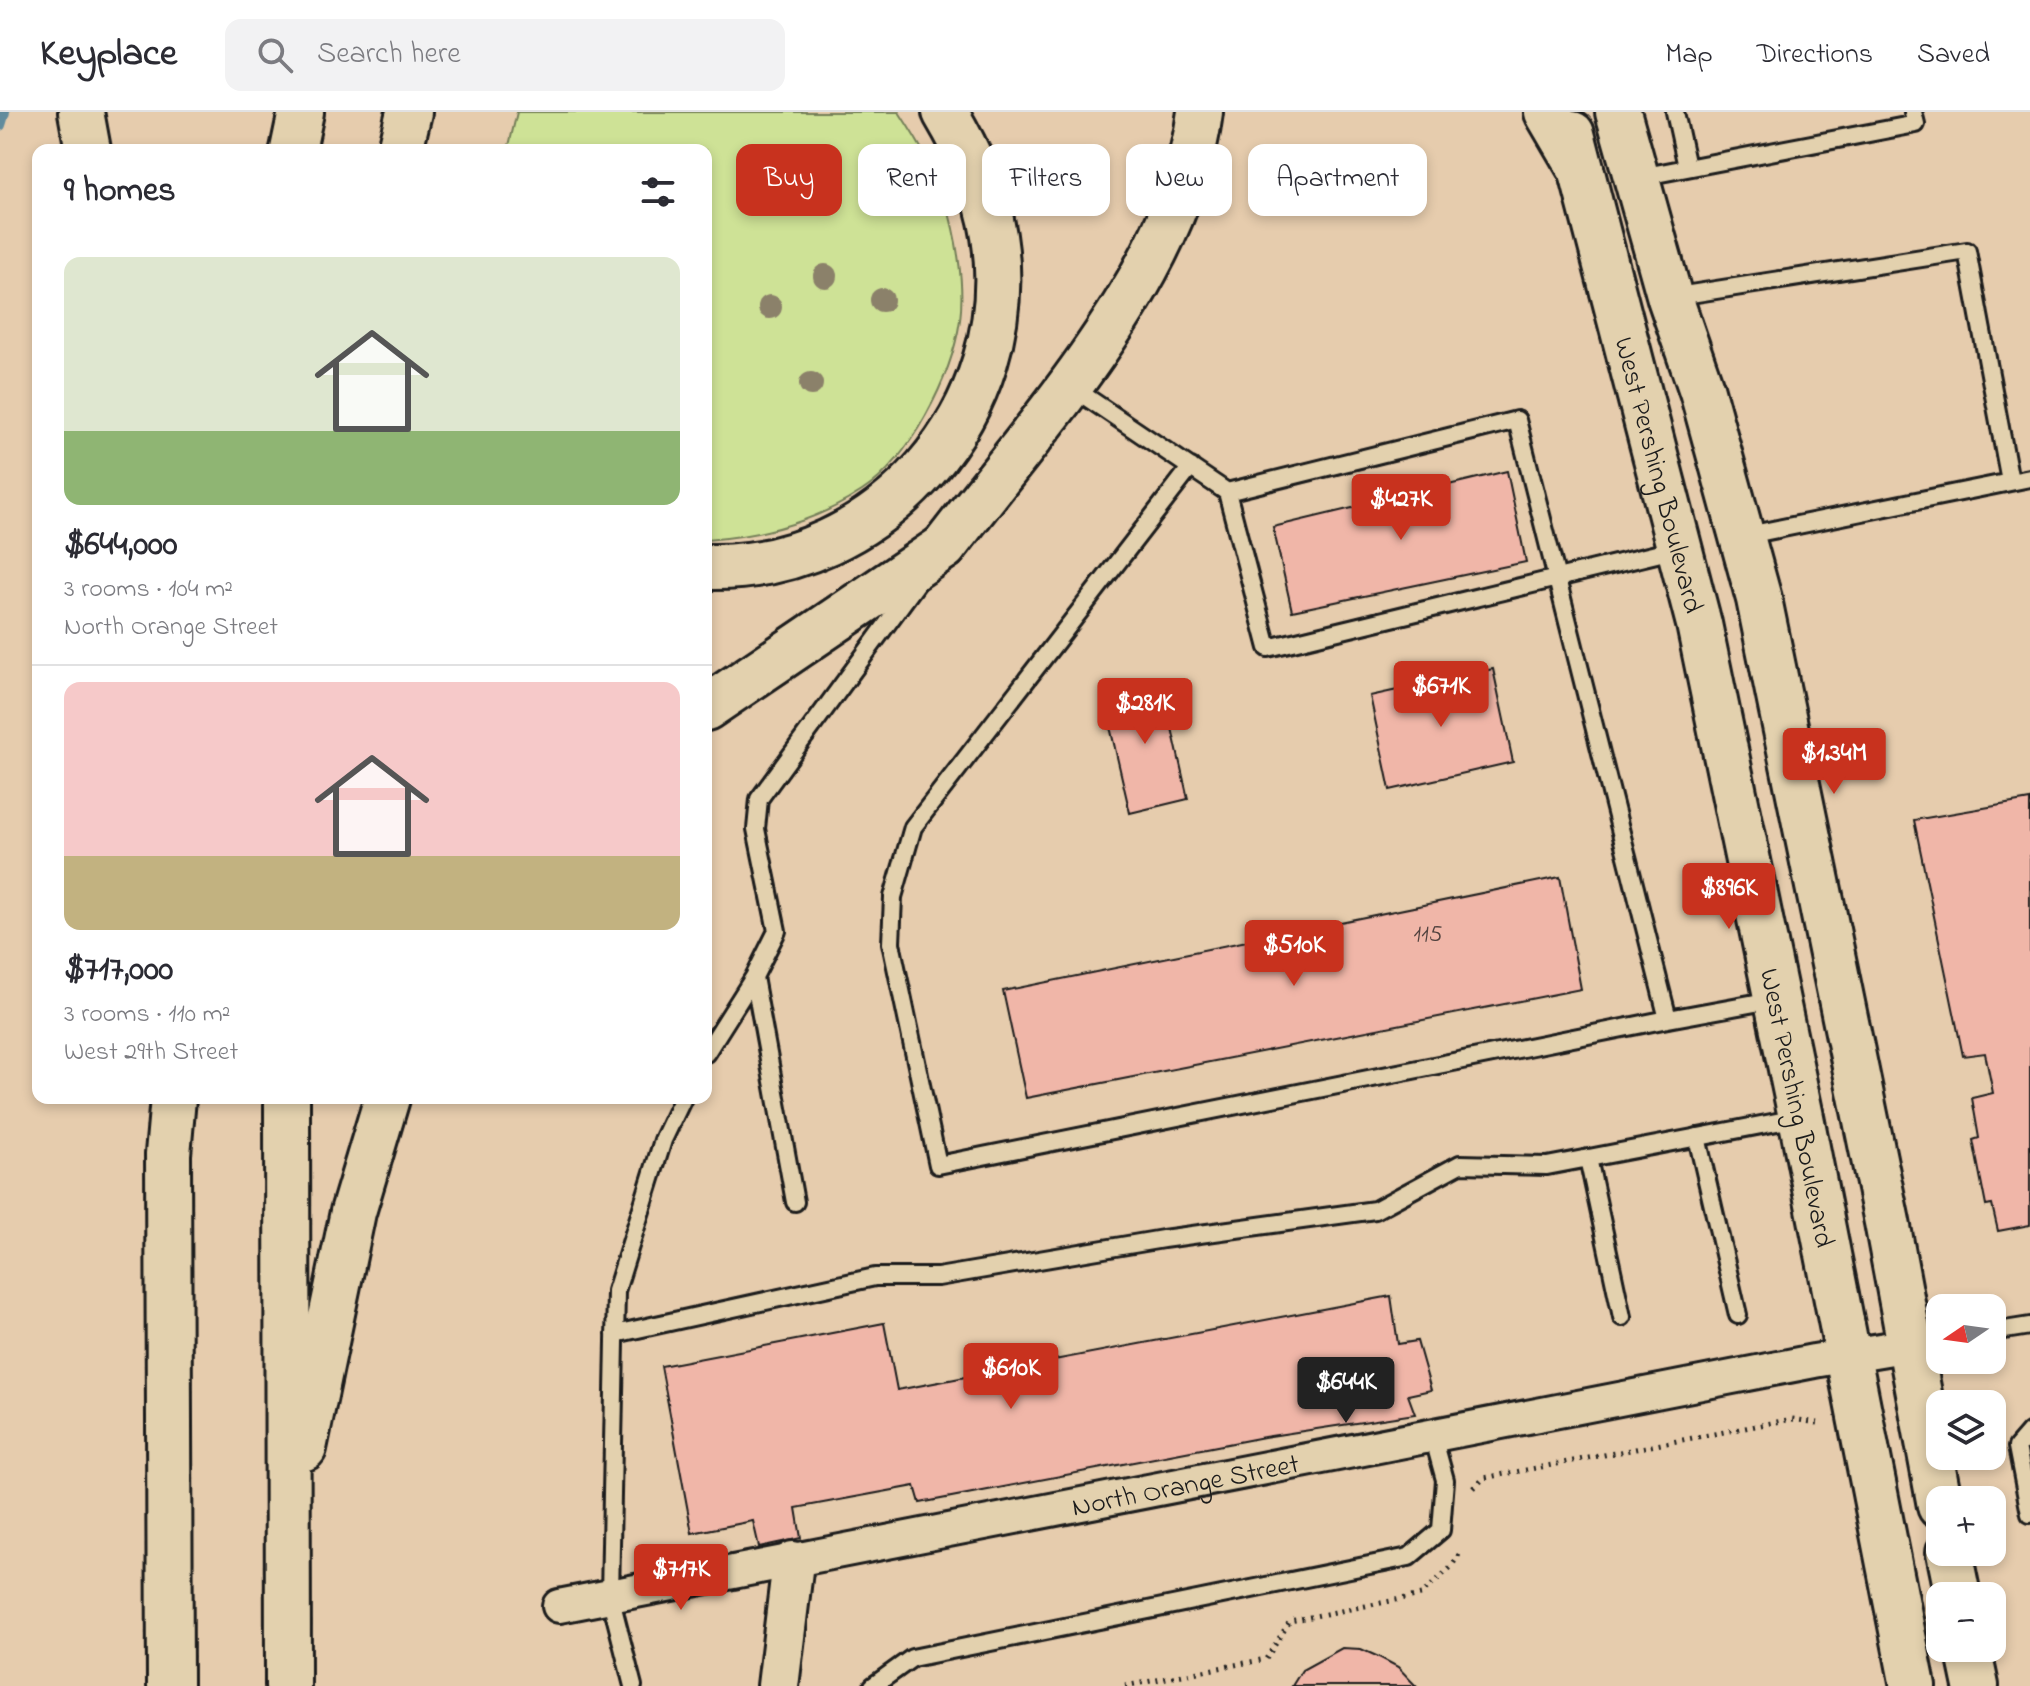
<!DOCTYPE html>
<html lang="en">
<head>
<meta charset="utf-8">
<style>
  body { margin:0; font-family:"Indie Flower",sans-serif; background:#f2f2f3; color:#2b2b33; height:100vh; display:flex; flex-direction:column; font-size:30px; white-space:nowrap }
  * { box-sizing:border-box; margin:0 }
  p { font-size:26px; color:#7c7c81 }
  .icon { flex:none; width:44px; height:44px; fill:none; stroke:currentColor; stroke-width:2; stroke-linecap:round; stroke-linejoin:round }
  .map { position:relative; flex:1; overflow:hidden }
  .side { position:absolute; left:32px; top:32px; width:680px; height:960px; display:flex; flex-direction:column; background:#fff; border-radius:16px; box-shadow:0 4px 12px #0003 }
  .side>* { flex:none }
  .top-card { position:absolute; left:736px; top:32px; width:760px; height:72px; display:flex; gap:16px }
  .needle { width:52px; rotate:257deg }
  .fabs { position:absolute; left:1926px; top:1182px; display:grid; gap:16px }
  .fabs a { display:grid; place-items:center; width:80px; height:80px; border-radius:16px; background:#fff; box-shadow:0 4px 12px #0003; font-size:40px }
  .price { position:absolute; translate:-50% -68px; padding:0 18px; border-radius:8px; background:#c8321e; color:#fff; font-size:26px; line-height:52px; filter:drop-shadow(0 2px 4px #0008) }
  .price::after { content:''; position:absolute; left:50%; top:48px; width:24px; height:18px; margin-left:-12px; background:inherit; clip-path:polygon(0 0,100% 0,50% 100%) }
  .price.selected { background:#222; color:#fff }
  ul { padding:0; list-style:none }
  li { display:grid; align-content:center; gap:16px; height:424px; padding:0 32px }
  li+li { border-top:2px solid #e1e1e2 }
  li span { display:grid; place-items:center; height:248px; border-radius:16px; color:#555 }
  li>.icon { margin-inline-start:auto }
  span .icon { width:144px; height:144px; fill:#fffc; stroke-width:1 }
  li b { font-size:34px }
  h2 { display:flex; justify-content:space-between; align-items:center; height:96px; padding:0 32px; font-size:34px }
  .chip { padding:0 28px; border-radius:16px; background:#fff; box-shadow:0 4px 12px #0003; font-size:28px; line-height:72px }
  .chip.selected { background:#c8321e; color:#fff }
  header { display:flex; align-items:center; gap:48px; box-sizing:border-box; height:112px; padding:0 40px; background:#fff; border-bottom:2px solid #e1e1e2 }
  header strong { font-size:38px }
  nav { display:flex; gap:44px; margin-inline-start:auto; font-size:28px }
  .search { width:560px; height:72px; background:#f2f2f3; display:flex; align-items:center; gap:20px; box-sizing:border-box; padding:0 28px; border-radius:16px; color:#7c7c81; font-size:30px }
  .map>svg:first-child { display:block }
  .green { fill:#cee296; stroke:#757f59; stroke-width:2 }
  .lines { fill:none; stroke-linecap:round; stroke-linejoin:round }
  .stream { stroke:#628c9d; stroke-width:12 }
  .building { fill:#f0b6a8; stroke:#1c1c1c; stroke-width:2 }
  .service-casing { stroke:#1c1c1c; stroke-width:22 }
  .minor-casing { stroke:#1c1c1c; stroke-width:38 }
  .tertiary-casing { stroke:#1c1c1c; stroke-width:46 }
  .secondary-casing { stroke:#1c1c1c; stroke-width:50 }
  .primary-casing { stroke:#1c1c1c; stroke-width:50 }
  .motorway-casing { stroke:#1c1c1c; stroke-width:50 }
  .path { stroke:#1c1c1c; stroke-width:5; stroke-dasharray:2 6; stroke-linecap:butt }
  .service { stroke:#e3d1ae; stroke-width:16 }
  .minor { stroke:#e3d1ae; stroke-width:32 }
  .tertiary { stroke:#e3d1ae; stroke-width:40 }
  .secondary { stroke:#e3d1ae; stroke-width:44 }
  .primary { stroke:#e3d1ae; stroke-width:44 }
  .motorway { stroke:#e3d1ae; stroke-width:44 }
  .tree { fill:#8b816a }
  .labels { text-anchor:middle; stroke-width:6; stroke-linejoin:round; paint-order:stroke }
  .number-label { font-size:24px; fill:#51423f }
  .street-label { font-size:28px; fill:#1c1c1c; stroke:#e3d1ae }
</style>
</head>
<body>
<header>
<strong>Keyplace</strong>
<div class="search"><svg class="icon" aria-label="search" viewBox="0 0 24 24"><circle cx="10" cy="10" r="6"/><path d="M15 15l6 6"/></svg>Search here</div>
<nav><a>Map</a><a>Directions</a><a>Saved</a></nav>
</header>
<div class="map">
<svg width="2030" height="1574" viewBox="0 0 2030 1574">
  <rect width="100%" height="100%" fill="#e6ccad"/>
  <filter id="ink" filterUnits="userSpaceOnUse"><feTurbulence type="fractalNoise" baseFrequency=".0125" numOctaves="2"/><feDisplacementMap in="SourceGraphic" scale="16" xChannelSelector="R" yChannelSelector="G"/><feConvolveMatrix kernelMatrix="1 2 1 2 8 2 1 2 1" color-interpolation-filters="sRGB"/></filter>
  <g filter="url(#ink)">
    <path class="green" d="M 517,0 L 899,0 C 916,26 935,57 945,87 C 956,122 965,171 960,208 C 952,264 910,348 862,379 C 815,410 761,424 706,428 L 706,38 L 508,38 Z"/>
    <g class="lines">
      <path class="stream" d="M 0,13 L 4,0"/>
    </g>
    <path class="building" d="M 1507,359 L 1526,450 L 1292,499 L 1273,415 Z
      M 1493,557 L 1513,650 L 1390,678 L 1370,584 Z
      M 1161,567 L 1188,687 L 1130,701 L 1102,580 Z
      M 2030,688 L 2030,1113 L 1998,1119 L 1992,1093 L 1986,1094 L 1973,1028 L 1979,1026 L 1972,986 L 1993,981 L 1985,941 L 1963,944 L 1914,708 Z
      M 1560,765 L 1581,877 L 1026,986 L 1003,879 Z
      M 1391,1184 L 1398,1232 L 1417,1229 L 1431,1278 L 1408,1283 L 1415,1302 L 1264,1325 L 920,1391 L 915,1374 L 796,1396 L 801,1426 L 759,1435 L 753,1409 L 692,1421 L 661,1254 L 884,1211 L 897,1278 Z
      M 1342,1536 L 1361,1537 L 1381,1546 L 1398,1555 L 1416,1574 L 1292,1574 L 1302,1558 Z"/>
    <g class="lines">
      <g class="service-casing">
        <path id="service" d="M 1675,0 L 1687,55
          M 1640,65 L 1916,12 L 1913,0
          M 1671,185 L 1967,139 L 2010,369
          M 1070,274 L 1227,380 L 1517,308 L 1668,907 L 938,1053 L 891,831 L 893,785 L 913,715 L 1191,355
          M 1227,380 L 1268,536 L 1677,437
          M 1743,424 L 2030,366
          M 754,865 L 795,1090
          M 1668,907 L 1777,887
          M 706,941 L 754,865 L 777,819 L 756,717 L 759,687 L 917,471
          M 1697,1025 L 1738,1203
          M 1588,1046 L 1622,1205
          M 1992,1220 L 2030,1214
          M 615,1222 L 875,1165 L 938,1165 L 1163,1127 L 1375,1098 L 1460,1052 L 1547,1054 L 1798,1006
          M 1910,1233 L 1940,1228
          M 2030,1320 L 2017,1335 L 2030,1402
          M 633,1574 L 610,1484 L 616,1179 L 663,1028 L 683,986
          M 873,1574 L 912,1546 L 1409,1445 L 1441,1418 L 1445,1368 L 1433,1324"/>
      </g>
      <g class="minor-casing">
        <g id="minor">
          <path id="s1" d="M 559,1494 L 1814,1249 L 1910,1233"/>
        </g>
      </g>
      <g class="tertiary-casing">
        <path id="tertiary" d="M 778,1574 L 793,1450"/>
      </g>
      <g class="secondary-casing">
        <g id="secondary">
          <path d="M 1618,0 L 1670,186 L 1702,279 L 1759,487 L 1887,1110 L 1940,1394"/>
          <path id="s2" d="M 1572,22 L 1699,512 L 1801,1005 L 1913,1574"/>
          <path d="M 1949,1440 L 1958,1484"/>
          <path d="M 1968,1536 L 1976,1574"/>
        </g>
      </g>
      <g class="primary-casing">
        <path id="primary" d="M 1547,0 L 1581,58
          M 944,435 C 1040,309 1180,161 1200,0"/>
      </g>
      <g class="motorway-casing">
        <path id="motorway" d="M 81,0 L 88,38
          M 293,38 L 301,0
          M 400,38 L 409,0
          M 706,455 C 881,460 1021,297 994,124 C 987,79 968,39 945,0
          M 706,596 L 944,435
          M 287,986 L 288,1574
          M 304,1336 L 353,1100 L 387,986
          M 170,1574 L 168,1042 L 173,986"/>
      </g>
      <path class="path" d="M 1474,1376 L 1484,1366 L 1792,1307 L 1818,1311
        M 1125,1574 L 1266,1547 L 1290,1509 L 1421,1483 L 1451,1455 L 1460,1441"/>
      <use href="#service" class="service"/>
      <use href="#minor" class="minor"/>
      <use href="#tertiary" class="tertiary"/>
      <use href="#secondary" class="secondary"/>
      <use href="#primary" class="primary"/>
      <use href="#motorway" class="motorway"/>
    </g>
    <g class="tree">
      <circle cx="825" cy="164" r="12"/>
      <circle cx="882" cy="188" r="12"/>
      <circle cx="770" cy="195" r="12"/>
      <circle cx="811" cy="272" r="12"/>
    </g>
  </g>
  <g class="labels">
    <g class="number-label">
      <text x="1428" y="829">115</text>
    </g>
    <g class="street-label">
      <text dy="10" stroke="none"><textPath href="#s2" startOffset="352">West Pershing Boulevard</textPath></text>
      <text dy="10" stroke="none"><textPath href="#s2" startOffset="1000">West Pershing Boulevard</textPath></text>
      <text dy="10" stroke="none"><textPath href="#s1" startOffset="638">North Orange Street</textPath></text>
    </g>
  </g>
</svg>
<div class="fabs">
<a><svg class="needle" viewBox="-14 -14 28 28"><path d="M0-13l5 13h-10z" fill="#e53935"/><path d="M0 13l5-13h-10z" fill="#7c7c81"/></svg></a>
<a><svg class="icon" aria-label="layers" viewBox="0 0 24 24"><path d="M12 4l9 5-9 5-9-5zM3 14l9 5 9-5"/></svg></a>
<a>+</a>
<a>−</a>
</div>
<b class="price" style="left:1401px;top:430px">$427K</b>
<b class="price" style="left:1441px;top:617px">$671K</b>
<b class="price" style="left:1145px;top:634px">$281K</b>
<b class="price" style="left:1834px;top:684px">$1.34M</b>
<b class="price" style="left:1729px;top:819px">$896K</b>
<b class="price" style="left:1294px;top:876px">$510K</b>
<b class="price" style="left:1011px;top:1299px">$610K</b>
<b class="price selected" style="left:1346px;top:1313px">$644K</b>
<b class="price" style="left:681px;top:1500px">$717K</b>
<div class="top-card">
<a class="chip selected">Buy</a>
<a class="chip">Rent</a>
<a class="chip">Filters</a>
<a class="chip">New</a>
<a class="chip">Apartment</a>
</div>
<section class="side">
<h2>9 homes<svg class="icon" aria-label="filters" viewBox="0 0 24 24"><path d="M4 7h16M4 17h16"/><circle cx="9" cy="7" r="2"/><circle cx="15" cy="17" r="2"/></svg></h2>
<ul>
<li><span style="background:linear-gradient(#dfe7d0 70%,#8fb573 0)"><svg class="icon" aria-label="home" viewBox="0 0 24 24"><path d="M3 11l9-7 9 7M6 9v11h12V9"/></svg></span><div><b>$644,000</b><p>3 rooms · 104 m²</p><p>North Orange Street</p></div></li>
<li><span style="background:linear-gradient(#f6c9c9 70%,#c2b280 0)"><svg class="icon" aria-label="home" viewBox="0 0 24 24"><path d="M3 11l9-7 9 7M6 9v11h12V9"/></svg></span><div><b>$717,000</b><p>3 rooms · 110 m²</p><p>West 29th Street</p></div></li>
</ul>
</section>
</div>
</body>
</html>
